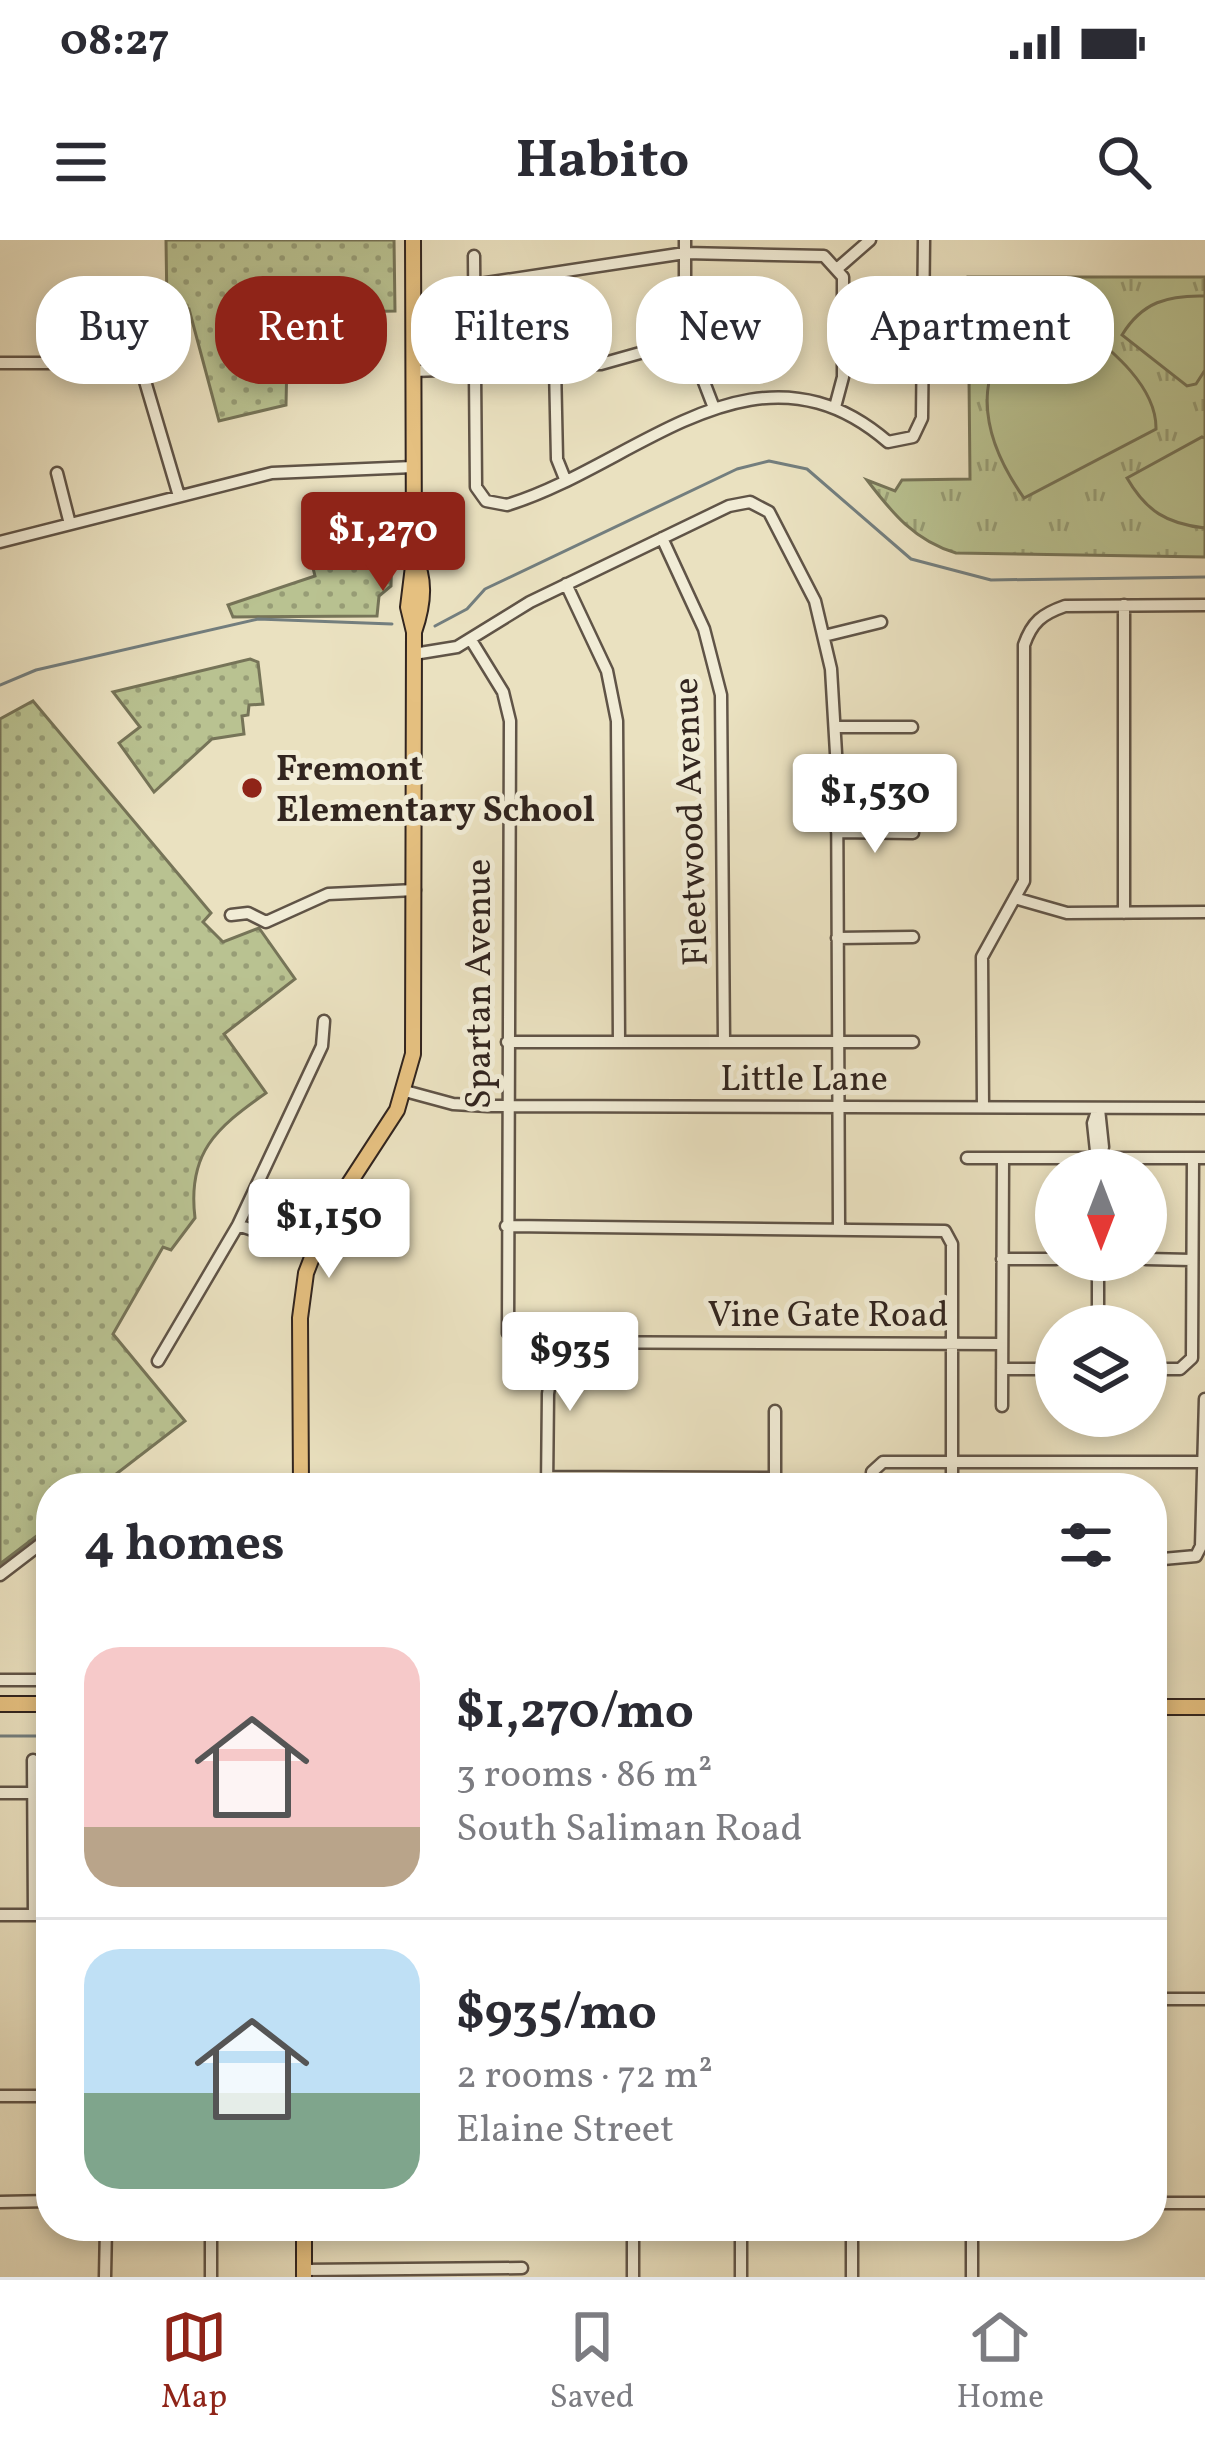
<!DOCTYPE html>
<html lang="en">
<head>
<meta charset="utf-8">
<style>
  body { margin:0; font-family:Vollkorn,serif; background:#f2f2f3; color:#2b2b33; height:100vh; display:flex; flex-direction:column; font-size:45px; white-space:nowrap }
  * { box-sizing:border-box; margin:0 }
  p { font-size:39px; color:#7c7c81 }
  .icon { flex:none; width:66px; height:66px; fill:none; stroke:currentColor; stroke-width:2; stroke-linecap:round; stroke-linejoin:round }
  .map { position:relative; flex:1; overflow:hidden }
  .details { position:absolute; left:36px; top:1233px; width:1131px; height:768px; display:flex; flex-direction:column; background:#fff; border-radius:48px; box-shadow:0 6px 18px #0003 }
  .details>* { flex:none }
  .guide { position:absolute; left:36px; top:36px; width:1134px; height:108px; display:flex; gap:24px }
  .needle { width:78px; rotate:180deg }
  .fabs { position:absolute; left:1035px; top:909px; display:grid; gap:24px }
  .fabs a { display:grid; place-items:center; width:132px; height:132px; border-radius:50%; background:#fff; box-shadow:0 6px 18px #0003; font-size:60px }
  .price { position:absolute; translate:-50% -102px; padding:0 27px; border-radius:12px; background:#fff; color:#222; font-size:39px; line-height:78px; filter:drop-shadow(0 3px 6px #0008) }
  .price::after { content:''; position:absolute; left:50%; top:72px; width:36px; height:27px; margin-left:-18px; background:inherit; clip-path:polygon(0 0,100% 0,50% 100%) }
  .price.selected { background:#8f2418; color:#fff }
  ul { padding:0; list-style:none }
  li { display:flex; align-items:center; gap:36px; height:300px; padding:0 48px }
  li+li { border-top:3px solid #e1e1e2 }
  li span { display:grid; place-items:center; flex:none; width:336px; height:240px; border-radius:36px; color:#555 }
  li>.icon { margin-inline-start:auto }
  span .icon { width:144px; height:144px; fill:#fffc; stroke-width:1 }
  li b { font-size:51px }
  h2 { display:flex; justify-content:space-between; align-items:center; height:144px; padding:0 48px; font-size:51px }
  .chip { padding:0 42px; border-radius:48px; background:#fff; box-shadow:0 6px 18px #0003; font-size:42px; line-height:108px }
  .chip.selected { background:#8f2418; color:#fff }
  .status { display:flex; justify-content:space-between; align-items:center; height:84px; padding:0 60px; background:#fff; direction:ltr }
  .status svg { height:33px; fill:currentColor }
  header { display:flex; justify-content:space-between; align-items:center; height:156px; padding:0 48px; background:#fff; font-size:54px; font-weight:700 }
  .tab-bar { display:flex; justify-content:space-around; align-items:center; height:168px; border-top:3px solid #e1e1e2; background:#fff; font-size:33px; color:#7c7c81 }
  .tab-bar a { display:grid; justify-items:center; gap:6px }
  .tab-bar .selected { color:#8f2418 }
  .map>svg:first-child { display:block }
  .grass { fill:url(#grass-dots); stroke:#767458; stroke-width:3 }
  .park { fill:url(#park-tufts); stroke:#767458; stroke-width:3 }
  .pitch { fill:#b9c291; stroke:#767458; stroke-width:3 }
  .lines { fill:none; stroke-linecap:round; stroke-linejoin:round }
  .stream { stroke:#737e7e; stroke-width:3 }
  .minor-casing { stroke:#605447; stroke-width:15 }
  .major-casing { stroke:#32251f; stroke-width:18 }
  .minor { stroke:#f1ecd6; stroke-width:10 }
  .major { stroke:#e5c080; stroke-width:14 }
  .poi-dot { fill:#8f2418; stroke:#f1ecd6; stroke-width:4.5 }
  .labels { text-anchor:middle; stroke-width:10; stroke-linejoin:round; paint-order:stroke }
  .poi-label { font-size:36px; font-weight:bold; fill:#32251f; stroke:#f1ecd6; text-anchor:start }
  .street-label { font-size:36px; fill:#32251f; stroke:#f1ecd6 }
</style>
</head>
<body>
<div class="status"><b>08:27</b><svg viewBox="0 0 49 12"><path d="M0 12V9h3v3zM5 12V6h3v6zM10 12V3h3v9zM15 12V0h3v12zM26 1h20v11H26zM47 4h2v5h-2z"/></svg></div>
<header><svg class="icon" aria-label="menu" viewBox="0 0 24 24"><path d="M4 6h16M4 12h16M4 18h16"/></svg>Habito<svg class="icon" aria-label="search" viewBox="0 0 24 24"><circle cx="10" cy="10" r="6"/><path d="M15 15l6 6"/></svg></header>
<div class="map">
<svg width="1205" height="2037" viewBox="0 0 1205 2037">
  <defs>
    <pattern id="grass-dots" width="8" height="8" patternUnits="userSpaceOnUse" patternTransform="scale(3)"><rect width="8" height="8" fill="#b9c291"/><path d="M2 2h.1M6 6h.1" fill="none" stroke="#979d76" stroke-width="1.8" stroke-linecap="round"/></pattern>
    <pattern id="park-tufts" width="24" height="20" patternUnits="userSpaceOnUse" patternTransform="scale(3)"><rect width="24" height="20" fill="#b9c291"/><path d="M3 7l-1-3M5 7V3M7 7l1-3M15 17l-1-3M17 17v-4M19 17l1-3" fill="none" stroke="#979d76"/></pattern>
  </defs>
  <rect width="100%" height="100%" fill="#eae1c0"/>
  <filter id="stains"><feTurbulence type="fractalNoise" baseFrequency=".00167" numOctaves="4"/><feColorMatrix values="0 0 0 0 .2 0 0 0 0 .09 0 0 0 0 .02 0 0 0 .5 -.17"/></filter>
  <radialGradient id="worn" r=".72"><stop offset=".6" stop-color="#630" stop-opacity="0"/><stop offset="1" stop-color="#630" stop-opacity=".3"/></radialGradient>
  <path class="grass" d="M 166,0 L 394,0 L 395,71 L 288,73 L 286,165 L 219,181 L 189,69 L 167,68 Z
    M 392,306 L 391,346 L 379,356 L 377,376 L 233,377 L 228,365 L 315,336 L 313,328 Z
    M 250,419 L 258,422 L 263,464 L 249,465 L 248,475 L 242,476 L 244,494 L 212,499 L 154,552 L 119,503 L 140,487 L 113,452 Z
    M 33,461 L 211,673 L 203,682 L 223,702 L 259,688 L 295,739 L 224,794 L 266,853 C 216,888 187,913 195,978 L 171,1010 L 163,1007 L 113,1094 L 185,1181 L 98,1248 L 51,1248 L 51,1285 L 0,1324 L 0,479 Z"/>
  <path class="park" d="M 968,37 L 1205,37 L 1205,317 L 956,313 C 915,301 892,273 867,240 L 895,251 L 902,240 L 970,239 Z
    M 713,59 L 774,60 L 797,74 L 788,92 L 762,105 L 714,89 L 703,74 Z"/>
  <path class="pitch" d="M 1205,56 L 1205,130 L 1196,144 L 1187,146 L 1122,95 C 1142,62 1168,55 1205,56 Z
    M 1054,63 C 1090,95 1157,137 1156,189 L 1024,258 C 973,186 968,110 1054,63 Z
    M 1202,197 L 1205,198 L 1205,288 C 1167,284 1146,271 1127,238 Z"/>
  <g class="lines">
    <path class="stream" d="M 435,386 L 467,369 L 485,349 L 737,229 L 769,221 L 807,229 L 911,319 L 991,340 L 1205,337
      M 0,445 L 36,430 L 258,379 L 392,384
      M 0,1496 L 51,1496"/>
    <g class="minor-casing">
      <path id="minor" d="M 685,0 L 685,74
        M 474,16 L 476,247 L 486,261 L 507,265 C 636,226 755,87 888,202 L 913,197 L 922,178 L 924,0
        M 838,28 L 870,0
        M 473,45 L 685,13 L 824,16 L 843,37 L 843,137 L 835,167
        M663 96a22 22 0 1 1 44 0a22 22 0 1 1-44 0Z
        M 694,116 L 714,168
        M 414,119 L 467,120 L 475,126
        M 0,123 L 114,123 L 142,131 L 179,256
        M 555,126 L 557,219 L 565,239
        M 413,131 L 601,124 L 665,106
        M 57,233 L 70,284
        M 662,298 L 704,389 L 721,455 L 724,802
        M 0,302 L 272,233 L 413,227
        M 566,344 L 607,431 L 617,481 L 619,802
        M 824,396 L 881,382
        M 471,400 L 503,452 L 510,481 L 508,1093 L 524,1102 L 1002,1104
        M 414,414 L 457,407 L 530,362 L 729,266 L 750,262 L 769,272 L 815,361 L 831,429 L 837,530 L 839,987
        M 836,487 L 912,487
        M 837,592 L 913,593
        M 1018,659 L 1067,673 L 1205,672
        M 1124,673 L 1124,365
        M 231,675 L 248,673 L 266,682 L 328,654 L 415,650
        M 837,698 L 913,697
        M 507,802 L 913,802
        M 405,851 L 453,864 L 488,866 L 1205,868
        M 983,867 L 982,717 L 1024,641 L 1024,405 C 1032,382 1042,374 1065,366 L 1205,365
        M 967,918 L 1205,918
        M 1098,918 L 1103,907 L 1099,869
        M 1098,930 L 1093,883 L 1098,868
        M 238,985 L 312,1011
        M 506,986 L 945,991 L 952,1004 L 952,1248
        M 1002,1019 L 1056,1019
        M 1146,1019 L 1192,1020
        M 1098,1086 L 1098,1020
        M 158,1121 L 238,985 L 322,806 L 324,781
        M 1002,1129 L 1056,1129
        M 1146,1129 L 1180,1129 L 1192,1118 L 1193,918
        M 1002,1166 L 1003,918
        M 775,1171 L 775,1248
        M 547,1237 L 775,1238
        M 547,1248 L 548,1154 L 556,1102
        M 872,1248 L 872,1232 L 883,1222 L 1201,1222
        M 1152,1320 L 1196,1316 L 1201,1306 L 1205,1159
        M 0,1335 L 51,1296
        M 0,1440 L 51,1440
        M 33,1520 L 34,1675
        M 0,1553 L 51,1553
        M 0,1675 L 51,1675
        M 1152,1759 L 1205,1759
        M 0,1856 L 51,1856
        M 0,1962 L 51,1961
        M 1152,1963 L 1205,1963
        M 211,1986 L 211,2037
        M 633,1986 L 633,2037
        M 741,1986 L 741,2037
        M 852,1986 L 852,2037
        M 972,1986 L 972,2037
        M 304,2030 L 522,2028
        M 105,2037 L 106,1986"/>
    </g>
    <g class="major-casing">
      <path id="major" d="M 414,318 C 427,340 422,369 414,392
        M 301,1248 L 300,1078 L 306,1033 L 328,976 L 397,870 L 413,814 L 414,392 L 408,367 L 414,318 L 413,0
        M 0,1464 L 51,1464
        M 1152,1467 L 1205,1467
        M 304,1986 L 304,2037"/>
    </g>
    <use href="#minor" class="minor"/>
    <use href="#major" class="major"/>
  </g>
  <circle class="poi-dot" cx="252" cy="548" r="12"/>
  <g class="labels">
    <g class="poi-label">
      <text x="276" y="540">Fremont<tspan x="276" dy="41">Elementary School</tspan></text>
    </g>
    <g class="street-label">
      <text transform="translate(689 582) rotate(-92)" y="13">Fleetwood Avenue</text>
      <text transform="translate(477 744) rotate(-90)" y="13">Spartan Avenue</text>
      <text x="804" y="850">Little Lane</text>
      <text x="828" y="1086">Vine Gate Road</text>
    </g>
  </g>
  <rect width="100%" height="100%" filter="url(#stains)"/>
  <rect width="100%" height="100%" fill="url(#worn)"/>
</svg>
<div class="fabs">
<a><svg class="needle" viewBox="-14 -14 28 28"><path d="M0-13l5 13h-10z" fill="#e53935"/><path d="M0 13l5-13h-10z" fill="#7c7c81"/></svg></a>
<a><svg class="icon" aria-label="layers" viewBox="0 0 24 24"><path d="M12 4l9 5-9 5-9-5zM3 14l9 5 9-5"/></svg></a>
</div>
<b class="price selected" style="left:383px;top:354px">$1,270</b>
<b class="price" style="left:875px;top:616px">$1,530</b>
<b class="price" style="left:329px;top:1041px">$1,150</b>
<b class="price" style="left:570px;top:1174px">$935</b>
<div class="guide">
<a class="chip">Buy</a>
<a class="chip selected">Rent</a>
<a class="chip">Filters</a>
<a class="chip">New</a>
<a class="chip">Apartment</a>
</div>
<section class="details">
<h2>4 homes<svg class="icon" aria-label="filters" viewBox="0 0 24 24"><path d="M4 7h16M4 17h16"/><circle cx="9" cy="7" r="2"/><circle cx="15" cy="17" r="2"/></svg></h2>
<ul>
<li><span style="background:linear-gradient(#f6c9c9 75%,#b9a48a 0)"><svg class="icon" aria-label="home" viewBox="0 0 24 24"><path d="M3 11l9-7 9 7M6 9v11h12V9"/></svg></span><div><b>$1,270/mo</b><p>3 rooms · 86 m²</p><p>South Saliman Road</p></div></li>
<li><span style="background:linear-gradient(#bfe0f5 60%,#7fa58c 0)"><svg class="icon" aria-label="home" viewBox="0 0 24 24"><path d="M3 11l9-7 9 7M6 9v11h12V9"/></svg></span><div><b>$935/mo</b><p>2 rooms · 72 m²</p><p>Elaine Street</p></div></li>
</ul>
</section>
</div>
<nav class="tab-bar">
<a class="selected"><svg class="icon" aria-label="map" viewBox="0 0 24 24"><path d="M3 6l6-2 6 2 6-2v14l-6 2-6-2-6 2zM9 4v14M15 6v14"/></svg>Map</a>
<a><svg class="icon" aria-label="saved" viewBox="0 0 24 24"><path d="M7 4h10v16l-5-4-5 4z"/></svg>Saved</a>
<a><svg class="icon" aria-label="home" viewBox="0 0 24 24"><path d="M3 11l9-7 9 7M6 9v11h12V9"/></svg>Home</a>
</nav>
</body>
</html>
